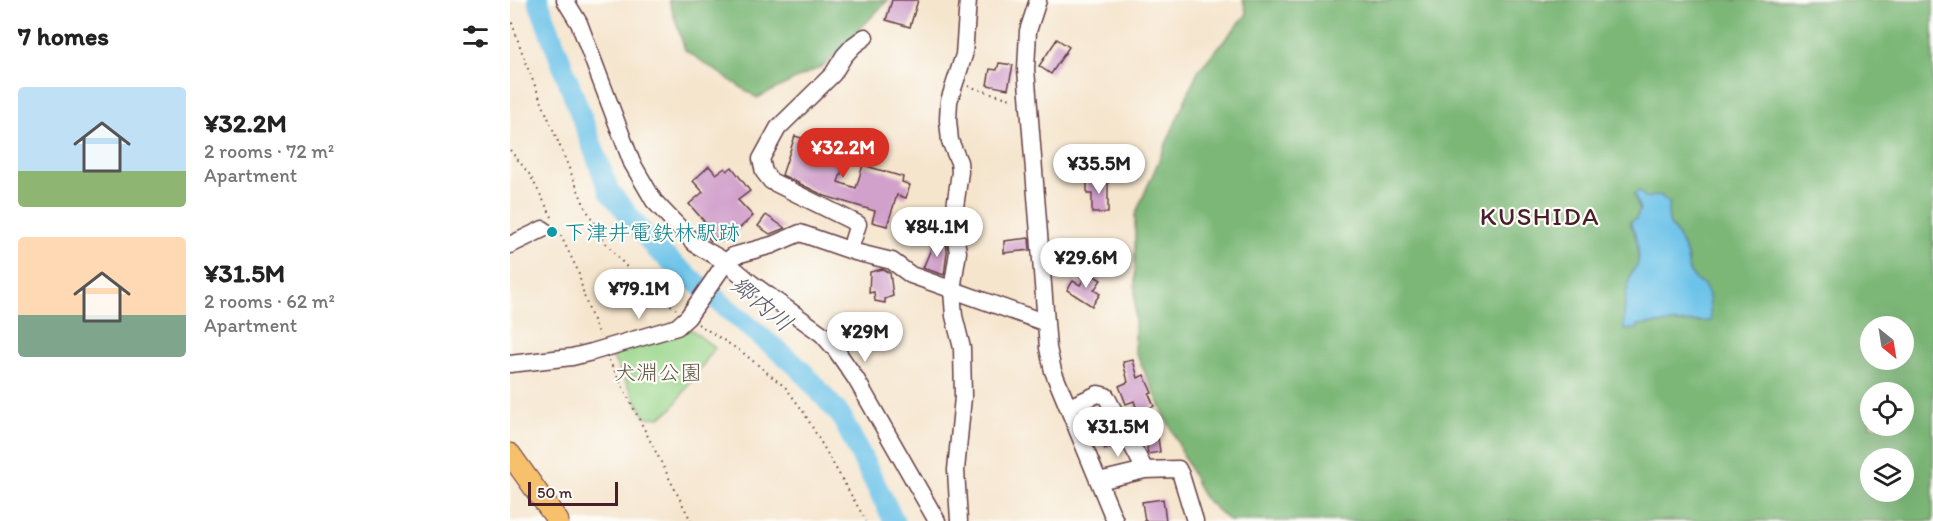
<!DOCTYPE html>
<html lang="en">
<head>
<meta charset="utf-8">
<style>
  body { margin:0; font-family:Itim,"Klee One",sans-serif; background:#f2f2f2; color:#222; height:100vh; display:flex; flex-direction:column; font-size:22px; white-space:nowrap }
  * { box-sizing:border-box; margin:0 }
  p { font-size:20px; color:#767676 }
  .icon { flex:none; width:33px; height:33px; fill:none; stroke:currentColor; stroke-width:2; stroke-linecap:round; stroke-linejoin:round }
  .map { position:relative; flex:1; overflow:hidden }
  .details { display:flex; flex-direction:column; background:#fff; width:510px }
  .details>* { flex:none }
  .needle { width:39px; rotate:150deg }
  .tools { position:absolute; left:1350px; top:316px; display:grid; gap:12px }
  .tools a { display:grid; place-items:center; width:54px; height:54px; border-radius:50%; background:#fff; box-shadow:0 6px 24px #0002; font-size:30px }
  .scale { position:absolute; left:18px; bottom:15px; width:90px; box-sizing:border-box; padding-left:6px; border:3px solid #4a1f2b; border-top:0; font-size:16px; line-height:21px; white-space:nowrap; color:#4a1f2b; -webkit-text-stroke:4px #fdfcf7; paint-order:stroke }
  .price { position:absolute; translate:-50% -51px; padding:0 14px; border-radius:21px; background:#fff; color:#222; font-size:20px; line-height:39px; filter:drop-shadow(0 2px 3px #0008) }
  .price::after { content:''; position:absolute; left:50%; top:36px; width:18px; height:14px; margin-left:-9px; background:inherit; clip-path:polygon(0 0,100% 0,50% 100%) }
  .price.active { background:#d93025; color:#fff }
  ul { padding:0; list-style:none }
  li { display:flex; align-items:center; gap:18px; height:150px; padding:0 18px }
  li span { display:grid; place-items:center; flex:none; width:168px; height:120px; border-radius:6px; color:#555 }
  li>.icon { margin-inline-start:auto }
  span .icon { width:72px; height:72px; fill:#fffc; stroke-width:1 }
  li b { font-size:26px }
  h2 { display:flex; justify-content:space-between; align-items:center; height:72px; padding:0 18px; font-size:26px }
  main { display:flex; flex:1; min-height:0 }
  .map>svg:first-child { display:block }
  .green { fill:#9ad68b; stroke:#727a5b; stroke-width:1.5 }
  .forest { fill:#7bb777; stroke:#626b51; stroke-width:1.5; fill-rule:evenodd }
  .water { fill:#6cc3e9; stroke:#5b718a; stroke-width:1.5 }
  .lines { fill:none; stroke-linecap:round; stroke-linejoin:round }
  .river { stroke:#6cc3e9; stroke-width:21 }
  .building { fill:#d1a1cc }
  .minor-casing { stroke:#643d43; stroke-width:19 }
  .major-casing { stroke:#643d43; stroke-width:23 }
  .path { stroke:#643d43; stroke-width:2; stroke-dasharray:1.5 4.5; stroke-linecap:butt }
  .minor { stroke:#fff; stroke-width:16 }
  .major { stroke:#f7c06c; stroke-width:21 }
  .culture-dot { fill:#0f9aa8; stroke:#fdfcf7; stroke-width:2 }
  .labels { text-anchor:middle; stroke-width:4.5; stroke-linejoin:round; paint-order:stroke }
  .culture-label { font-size:22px; fill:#0d838f; stroke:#fdfcf7; text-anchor:start }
  .park-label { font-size:22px; fill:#625648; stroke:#fdfcf7 }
  .water-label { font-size:24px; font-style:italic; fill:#56586e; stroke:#fdfcf7 }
  .quarter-label { font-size:26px; letter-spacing:1.5px; fill:#4a1f2b; stroke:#fdfcf7 }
</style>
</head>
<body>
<main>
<section class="details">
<h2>7 homes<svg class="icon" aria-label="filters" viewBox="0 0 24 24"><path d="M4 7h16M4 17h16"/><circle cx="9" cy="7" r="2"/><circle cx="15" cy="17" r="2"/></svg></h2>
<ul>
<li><span style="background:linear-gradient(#bfe0f5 70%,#8fb573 0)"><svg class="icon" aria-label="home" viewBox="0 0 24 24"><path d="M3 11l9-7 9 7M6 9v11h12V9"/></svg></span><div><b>¥32.2M</b><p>2 rooms · 72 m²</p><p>Apartment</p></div></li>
<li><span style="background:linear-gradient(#ffd9b3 65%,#7fa58c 0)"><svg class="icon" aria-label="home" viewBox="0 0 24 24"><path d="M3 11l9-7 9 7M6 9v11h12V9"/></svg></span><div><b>¥31.5M</b><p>2 rooms · 62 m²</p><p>Apartment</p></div></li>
</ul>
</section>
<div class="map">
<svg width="1423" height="521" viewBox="0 0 1423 521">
  <rect width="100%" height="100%" fill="#fdfcf7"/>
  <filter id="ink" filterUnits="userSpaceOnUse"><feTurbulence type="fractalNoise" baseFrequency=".0167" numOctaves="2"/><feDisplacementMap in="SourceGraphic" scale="12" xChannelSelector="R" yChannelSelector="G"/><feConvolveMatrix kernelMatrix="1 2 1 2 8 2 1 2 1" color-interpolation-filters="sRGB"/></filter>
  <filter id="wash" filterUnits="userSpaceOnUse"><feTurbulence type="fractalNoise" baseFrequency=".008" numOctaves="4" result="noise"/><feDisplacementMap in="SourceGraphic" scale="24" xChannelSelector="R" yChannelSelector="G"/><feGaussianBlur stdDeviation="1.35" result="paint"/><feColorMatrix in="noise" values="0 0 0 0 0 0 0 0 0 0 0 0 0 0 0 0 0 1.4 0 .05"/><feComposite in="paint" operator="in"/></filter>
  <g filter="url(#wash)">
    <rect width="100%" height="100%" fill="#f5e5cd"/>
    <path class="green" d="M 179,328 L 205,348 L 161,410 L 150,417 L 136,418 L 99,351 Z"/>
    <path class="forest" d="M 159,0 L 378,0 L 315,65 L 247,98 L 175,50 Z
      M 733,0 L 1423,0 L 1423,521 L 719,521 L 693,497 L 625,351 L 625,215 L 688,71 L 737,14 ZM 1124,194 L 1136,198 L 1144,198 L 1158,211 L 1159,223 L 1169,238 L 1177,256 L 1179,272 L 1189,283 L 1201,321 L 1128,325 L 1118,289 L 1121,273 L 1128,265 L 1128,245 L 1124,231 L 1120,222 L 1126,219 L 1130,210 ZM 1360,327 L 1394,327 L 1394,360 L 1360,360 ZM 1360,393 L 1394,393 L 1394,426 L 1360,426 ZM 1360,459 L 1394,459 L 1394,492 L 1360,492 Z"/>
    <path class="water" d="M 1129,191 L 1136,198 L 1150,195 L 1160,204 L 1158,211 L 1159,223 L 1169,238 L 1177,256 L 1179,272 L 1189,283 L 1193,284 L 1199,295 L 1201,321 L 1128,325 L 1128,329 L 1114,330 C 1113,314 1116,289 1121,274 C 1122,270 1127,267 1128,263 C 1130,249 1126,234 1120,222 L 1126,219 L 1130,210 L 1124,194 Z"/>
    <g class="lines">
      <path class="river" d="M 28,0 L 99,191 L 146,249 L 289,368 L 331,416 L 384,521"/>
    </g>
    <g id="blocks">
      <path class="building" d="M 382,0 L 408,0 L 400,27 L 376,20 Z
        M 547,39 L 559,47 L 541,74 L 529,66 Z
        M 489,63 L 503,65 L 498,89 L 477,85 L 480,69 L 487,70 Z
        M 285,136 L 338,153 L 328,182 L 346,188 L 353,165 L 393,177 L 392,182 L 400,185 L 396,198 L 387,195 L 377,226 L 362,222 L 365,211 L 315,196 L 272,175 Z
        M 608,156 L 617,171 L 601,180 L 592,166 Z
        M 199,166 L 206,174 L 215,168 L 217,171 L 222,167 L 240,191 L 228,200 L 243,216 L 214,242 L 208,236 L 201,241 L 194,233 L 200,228 L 179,204 L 193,192 L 183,181 Z
        M 577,180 L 598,180 L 598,213 L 582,213 L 582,194 L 577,194 Z
        M 256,215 L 275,228 L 260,234 L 248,226 Z
        M 519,238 L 520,250 L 494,253 L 494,241 Z
        M 431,240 L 436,242 L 437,252 L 434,275 L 413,268 L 423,244 L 428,246 Z
        M 372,269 L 380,273 L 383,296 L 375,299 L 375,303 L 365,301 L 364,292 L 359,293 L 360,272 Z
        M 578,272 L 591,280 L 584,290 L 590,294 L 582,306 L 557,290 L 563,281 L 570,285 Z
        M 623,360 L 628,378 L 634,375 L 642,393 L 639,394 L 644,406 L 628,413 L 624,401 L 616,404 L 609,386 L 618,382 L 613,362 Z
        M 591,408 L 609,442 L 595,449 L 586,432 L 581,435 L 573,417 Z
        M 647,431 L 650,452 L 638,454 L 635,433 Z
        M 653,499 L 656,521 L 635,521 L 632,502 Z"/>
    </g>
  </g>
  <g filter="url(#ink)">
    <use href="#blocks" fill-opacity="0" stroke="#643d43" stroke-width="1.5"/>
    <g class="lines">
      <g class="minor-casing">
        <path id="minor" d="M 55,0 L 69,23 L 122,163 L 144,201 L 185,244 L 216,262 L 241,283 L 312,334 L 326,350 L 346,379 L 427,521
          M 528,0 L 518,31 L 516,69 L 538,348 L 543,371 L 605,521
          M 343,240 L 348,224 L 261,181 L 254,172 L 251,159 L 268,128 L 323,74 L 334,56 L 344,45 L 355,37
          M 0,245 L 33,229
          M 0,364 L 62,357 L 82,352 L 167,327 L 178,317 L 216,262 L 223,256 L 262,245 L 290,233 L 345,252 L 382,261 L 401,275 L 536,323
          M 559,407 L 588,394 L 596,396 L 635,470 L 668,469 L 671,475 L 685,521
          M 589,481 L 635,470
          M 449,521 L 446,470 L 453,397 L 452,348 L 444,316 L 442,290 L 448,252 L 444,228 L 444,214 L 450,172 L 449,162 L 440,141 L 438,120 L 439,101 L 454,55 L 458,0"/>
      </g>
      <g class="major-casing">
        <path id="major" d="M 0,454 L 48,521"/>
      </g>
      <path class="path" d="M 0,17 L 16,64 L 75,207 L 97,245 L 132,284 L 166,309
        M 458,86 L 504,100
        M 0,150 L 20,175 L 43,219
        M 48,230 L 68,271 L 75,299 L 89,336
        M 188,324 L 232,352 L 276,388 L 293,411 L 356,521
        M 99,360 L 181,521"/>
      <use href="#minor" class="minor"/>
      <use href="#major" class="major"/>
    </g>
  </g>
  <circle class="culture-dot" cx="42" cy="232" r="6"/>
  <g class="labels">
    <g class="culture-label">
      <text x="54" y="240">下津井電鉄林駅跡</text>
    </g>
    <g class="park-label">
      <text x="148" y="380">犬淵公園</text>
    </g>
    <g class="water-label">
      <text transform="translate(252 304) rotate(40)" y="8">郷内川</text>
    </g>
    <g class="quarter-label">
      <text x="1030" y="225">KUSHIDA</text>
    </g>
  </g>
</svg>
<div class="tools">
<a><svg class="needle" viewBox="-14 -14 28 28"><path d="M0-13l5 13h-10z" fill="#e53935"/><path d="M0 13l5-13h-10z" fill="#767676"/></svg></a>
<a><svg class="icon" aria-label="locate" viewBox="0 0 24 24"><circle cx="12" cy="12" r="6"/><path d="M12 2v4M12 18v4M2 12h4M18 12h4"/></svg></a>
<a><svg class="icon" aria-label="layers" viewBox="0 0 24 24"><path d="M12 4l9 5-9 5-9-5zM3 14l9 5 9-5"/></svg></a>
</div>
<div class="scale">50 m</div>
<b class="price active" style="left:333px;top:179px">¥32.2M</b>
<b class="price" style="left:589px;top:195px">¥35.5M</b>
<b class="price" style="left:427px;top:258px">¥84.1M</b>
<b class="price" style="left:576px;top:289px">¥29.6M</b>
<b class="price" style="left:129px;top:320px">¥79.1M</b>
<b class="price" style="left:355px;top:363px">¥29M</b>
<b class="price" style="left:608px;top:458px">¥31.5M</b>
</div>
</main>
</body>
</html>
